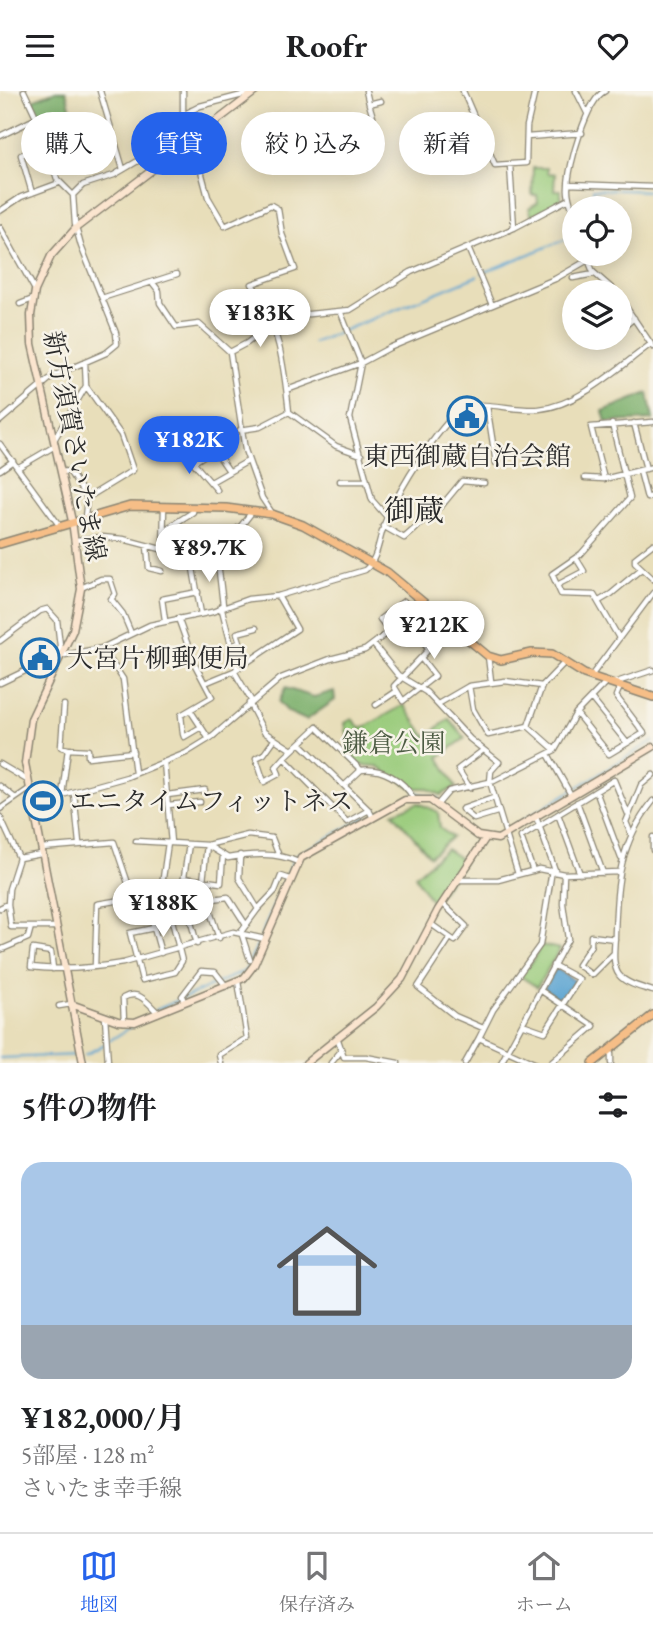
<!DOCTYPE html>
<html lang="ja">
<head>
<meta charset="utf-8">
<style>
  body { margin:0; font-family:"EB Garamond","Noto Serif JP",serif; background:#f2f2f2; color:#202124; height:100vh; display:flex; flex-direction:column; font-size:26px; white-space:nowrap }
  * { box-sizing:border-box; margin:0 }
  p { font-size:23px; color:#757577 }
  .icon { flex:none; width:38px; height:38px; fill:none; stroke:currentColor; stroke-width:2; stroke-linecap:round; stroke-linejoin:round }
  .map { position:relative; height:972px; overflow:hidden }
  .panel { display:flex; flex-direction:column; background:#fff; flex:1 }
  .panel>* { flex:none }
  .guide { position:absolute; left:21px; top:21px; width:612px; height:63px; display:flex; gap:14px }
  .buttons { position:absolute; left:562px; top:105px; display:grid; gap:14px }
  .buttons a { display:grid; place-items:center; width:70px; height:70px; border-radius:50%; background:#fff; box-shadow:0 4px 18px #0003; font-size:35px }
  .price { position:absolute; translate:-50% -60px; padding:0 16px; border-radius:24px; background:#fff; color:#222; font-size:23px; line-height:46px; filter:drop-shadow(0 2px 4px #0008) }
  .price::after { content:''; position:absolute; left:50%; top:42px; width:21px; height:16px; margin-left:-10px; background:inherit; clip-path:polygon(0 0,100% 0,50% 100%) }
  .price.current { background:#2563eb; color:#fff }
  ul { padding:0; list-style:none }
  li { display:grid; align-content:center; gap:14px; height:371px; padding:0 21px }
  li span { display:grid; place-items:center; height:217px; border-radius:21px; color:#555 }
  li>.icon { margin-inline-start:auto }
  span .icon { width:126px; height:126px; fill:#fffc; stroke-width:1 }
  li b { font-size:30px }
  h2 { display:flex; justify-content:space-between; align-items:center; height:84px; padding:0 21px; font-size:30px }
  .pill { padding:0 24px; border-radius:32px; background:#fff; box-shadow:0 4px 18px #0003; font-size:24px; line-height:63px }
  .pill.current { background:#2563eb; color:#fff }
  header { display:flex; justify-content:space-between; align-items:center; height:91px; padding:0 21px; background:#fff; font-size:32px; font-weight:700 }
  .tabs { display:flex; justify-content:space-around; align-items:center; height:98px; border-top:2px solid #e0e0e0; background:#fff; font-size:19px; color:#757577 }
  .tabs a { display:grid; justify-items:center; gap:4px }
  .tabs .current { color:#2563eb }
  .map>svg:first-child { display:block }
  .green { fill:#99cb7a; stroke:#627b52; stroke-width:2 }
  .forest { fill:#7aaf6a; stroke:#526d4a; stroke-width:2 }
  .water { fill:#5ba4d2; stroke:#43687e; stroke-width:2 }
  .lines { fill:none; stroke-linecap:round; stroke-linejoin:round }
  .stream { stroke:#5ba4d2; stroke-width:2 }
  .street-casing { stroke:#8a8472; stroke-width:7 }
  .secondary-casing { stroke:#8a8472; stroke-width:9 }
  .primary-casing { stroke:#8a8472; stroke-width:10 }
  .street { stroke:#fff; stroke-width:4.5 }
  .secondary { stroke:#fbe5cf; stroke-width:6 }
  .primary { stroke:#f6be87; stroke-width:7 }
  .labels { text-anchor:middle; stroke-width:5; stroke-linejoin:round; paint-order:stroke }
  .street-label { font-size:26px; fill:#2b2b2b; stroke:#f7f3e8 }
  .poi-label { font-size:26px; fill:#2b2b2b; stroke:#f7f3e8; text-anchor:start }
  .park-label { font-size:26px; fill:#4c5b43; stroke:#f7f3e8 }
  .quarter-label { font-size:30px; fill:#2b2b2b; stroke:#f7f3e8 }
</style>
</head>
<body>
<header><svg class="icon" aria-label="menu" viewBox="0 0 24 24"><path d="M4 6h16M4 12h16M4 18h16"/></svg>Roofr<svg class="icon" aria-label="heart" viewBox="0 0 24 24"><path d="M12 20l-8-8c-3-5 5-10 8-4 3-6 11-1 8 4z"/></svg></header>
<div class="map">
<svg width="653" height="972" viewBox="0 0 653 972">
  <rect width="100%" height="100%" fill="#f7f3e8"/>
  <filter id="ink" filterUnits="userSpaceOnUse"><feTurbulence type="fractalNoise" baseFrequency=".0143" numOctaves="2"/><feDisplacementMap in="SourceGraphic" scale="14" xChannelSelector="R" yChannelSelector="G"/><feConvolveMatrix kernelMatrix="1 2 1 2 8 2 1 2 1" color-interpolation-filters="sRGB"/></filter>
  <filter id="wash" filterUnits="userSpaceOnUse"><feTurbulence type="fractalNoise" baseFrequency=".00686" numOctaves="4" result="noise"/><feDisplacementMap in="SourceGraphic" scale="28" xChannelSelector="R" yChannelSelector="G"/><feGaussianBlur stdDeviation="1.57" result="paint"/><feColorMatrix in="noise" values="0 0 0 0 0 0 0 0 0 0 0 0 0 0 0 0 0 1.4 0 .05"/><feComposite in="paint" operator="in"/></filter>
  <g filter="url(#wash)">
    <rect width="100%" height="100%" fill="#e8deba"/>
    <path class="green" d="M 533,77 L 547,77 L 547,82 L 555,83 L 554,99 L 561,99 L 561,109 L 532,125 L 529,117 L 538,111 L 537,104 L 532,104 Z
      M 404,614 L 426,646 L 449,628 L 465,647 L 439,666 L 456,696 L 441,704 L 426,697 L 413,697 L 376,675 L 359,674 L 344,660 L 349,654 L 345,632 L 352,628 L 361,638 Z
      M 418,712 L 438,721 L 440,737 L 452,746 L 430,765 L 393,722 Z
      M 446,758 L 464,770 L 433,813 L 415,785 Z
      M 541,854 L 560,858 L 537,896 L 520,885 L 533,869 Z"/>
    <path class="forest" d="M 56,0 L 66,0 L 76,38 L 104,32 L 109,59 L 86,69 L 82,56 L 53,67 L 32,9 Z
      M 648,302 L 653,329 L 606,331 L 603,320 Z
      M 285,597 L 314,606 L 334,600 L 335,609 L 306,629 L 288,621 L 279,611 Z"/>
    <path class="water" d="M 556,877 L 575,890 L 561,910 L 544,897 Z"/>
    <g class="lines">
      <path class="stream" d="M 592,117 L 593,98 L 653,100
        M 482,182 L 574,145
        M 313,252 L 477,185
        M 414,701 L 439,708
        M 512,736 L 653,650
        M 261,844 L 295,765 L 367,725
        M 156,919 L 245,880 L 259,850
        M 109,950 L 134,934
        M 85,964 L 105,953
        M 0,967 L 79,964"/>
    </g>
  </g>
  <g filter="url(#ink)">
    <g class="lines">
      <g class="street-casing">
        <path id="street" d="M 100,0 L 123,78
          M 366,0 L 369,13 L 381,10
          M 463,0 L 495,74 L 526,72 L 527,35 L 535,0
          M 576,0 L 587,22
          M 369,13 L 373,26
          M 192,19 L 197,46
          M 183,24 L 183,0
          M 0,45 L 37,27
          M 527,46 L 582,42
          M 193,50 L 208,106 L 225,135 L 271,114 L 278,118 L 282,143 L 295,178 L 252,193 C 279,233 284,274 289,321
          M 510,74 L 514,137
          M 568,93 L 653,96
          M 32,102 L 21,64 L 47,55
          M 73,104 L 83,94 L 114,84 L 148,64 L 160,39 L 183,24 L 200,15 L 254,1
          M 0,120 L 21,106 L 59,92
          M 574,123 C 571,114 567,105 568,96 C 568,75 587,8 605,0
          M 0,136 L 35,199
          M 468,157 L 492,214
          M 586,163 L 593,181 L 616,201
          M 573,187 L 594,183
          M 152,191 L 159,200 L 160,212 L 176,236 L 199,233 L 230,261 L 245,359 L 262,407 L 272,422
          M 586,201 L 603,197 L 606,193
          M 102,207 L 177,183
          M 620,207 L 653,256
          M 20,213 L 33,208
          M 341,222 L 361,272 L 350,327 L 372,409 L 387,426
          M 620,239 L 634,227
          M 230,261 L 247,252 L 274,231 L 289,225 L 350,219 L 411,181 L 514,137 L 569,108
          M 287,299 L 361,272 L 389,257 L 555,188 L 588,169
          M 487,315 L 496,372
          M 289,321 L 336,355 L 361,364
          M 0,330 L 53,285 L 106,262 L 117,253 L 116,242 L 81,155 L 75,133 L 73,104 L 57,88 L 40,34 L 24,0
          M 653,331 L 591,336 L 604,388 L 653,376
          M 634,332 L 646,378
          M 612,333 L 630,407 L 581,463 L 552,483 L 561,503 L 594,504 L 619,547
          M 240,339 L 260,336 L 289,321
          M 54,349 L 86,295 L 85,271
          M 0,353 L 59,434
          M 185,362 L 217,399
          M 194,371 L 214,358 L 229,380
          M 19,376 L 55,355
          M 0,379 L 13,370
          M 640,380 L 647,407 L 653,405
          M 61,381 L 69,380 L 87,407
          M 585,387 L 604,388
          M 340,390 L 367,390
          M 211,391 L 248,370
          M 85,426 L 87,407 L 133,379 L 121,344 L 86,295
          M 383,435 L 404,447 L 443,413 L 462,390 L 484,392
          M 166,438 L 193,421 L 193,416
          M 76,449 L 102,446 L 123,448 L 191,466 L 201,523
          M 653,453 L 635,467 L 635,471 L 653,488
          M 147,455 L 149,477 L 162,480
          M 216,455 L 223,514
          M 163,461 L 164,416
          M 192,468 L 241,435 L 252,421
          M 559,493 L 584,480 L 576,467
          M 81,497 L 101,488 L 110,488 L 115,503 L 111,508 L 123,523 L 131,542
          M 599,510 L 611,503 L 640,479
          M 221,515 L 237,577
          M 178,527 L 195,574 L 212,606 L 181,624 L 183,643 L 184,646 L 201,636
          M 406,528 L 429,558
          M 165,529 L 162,508 L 198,501
          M 390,541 L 380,528 L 404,510 L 413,522
          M 0,550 L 40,520 L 47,518 L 57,529 L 61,563
          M 374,554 L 398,584 L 426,601 L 470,648 L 499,671 L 491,680 L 490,691 L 518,783
          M 231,556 L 240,551 L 237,542 L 256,537
          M 102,557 L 123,588 L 135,682
          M 488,565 L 491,590
          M 421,567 L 435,585 L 403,610 L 394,595 L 429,558 L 454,539
          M 234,580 L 251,609
          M 591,585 L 653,502
          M 0,592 L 54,566 L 102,557 L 150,534 L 212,521 L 248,508 L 278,505 L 365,479 C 379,468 379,444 386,429 C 401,395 435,340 463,316 C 488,310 514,320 539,318 C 580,314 619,276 651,253
          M 205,592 L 234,580 L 297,538 L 278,505
          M 614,592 L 653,579
          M 542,595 L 505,590 L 469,595 L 473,618 L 488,644 L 528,635 L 542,595 L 565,571
          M 591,607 L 627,652
          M 249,612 L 264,641 L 292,659
          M 438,613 L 469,595
          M 64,614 L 61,656 L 68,658
          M 376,614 L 397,600
          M 190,619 L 209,648
          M 576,622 L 609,663 L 644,642 L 616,605 L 620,596
          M 528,635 L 555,659
          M 274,649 L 264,663 L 256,667 L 264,691 L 279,683 L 276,676 L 284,667
          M 300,652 L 369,719
          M 548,663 L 571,704
          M 164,671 L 171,752
          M 0,673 L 27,689
          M 361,679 L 317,636 L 284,667 L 347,731 L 369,719 L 373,727
          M 345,694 L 361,679 C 381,676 404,689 413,707
          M 0,695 L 14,706
          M 470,697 L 458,678 L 482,660
          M 596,700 L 621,767
          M 74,702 L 79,752
          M 62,704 L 68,658 L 88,659 L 88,666 L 133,661
          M 167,704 L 205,699
          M 493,707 L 462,718 L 474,728 L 497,721
          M 653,710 C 619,753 617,790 615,842 C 615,855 611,873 619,884 C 626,893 643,897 653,900
          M 577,711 L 603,782
          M 168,714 L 200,711
          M 437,714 L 449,700 L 494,690 L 555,659 L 576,622 L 606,591
          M 0,718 L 29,698 L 62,704 L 127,686 L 186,662 L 212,646 L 281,587 L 330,568 L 365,559 L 424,514
          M 558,723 L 580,783
          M 0,726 L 19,767 L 9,798 L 8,813 L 0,817
          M 536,726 L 555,779
          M 631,743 L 626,731 L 641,694 L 653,684
          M 653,746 L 653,759
          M 136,750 L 207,754 L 228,767 C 251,763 276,761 298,771
          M 189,753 L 182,799 L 197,853
          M 41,757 L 114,751 L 133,807 L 182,799 L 203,800 L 219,847
          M 240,764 L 239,787 L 258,818 L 241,841 L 250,869
          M 19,767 L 41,763
          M 533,780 L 521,746 L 614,689 L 628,723
          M 184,787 L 221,792 L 223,764
          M 457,789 L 498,789 L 539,778 L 564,783 L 618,781
          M 203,790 L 207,754 L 248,744 L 272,747 L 279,765
          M 161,801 L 168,752
          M 146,804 L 154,837 L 130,842 L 142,889 L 175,881 L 182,870 L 165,801
          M 205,809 L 228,806 L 246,834
          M 8,813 L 11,836 L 56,836
          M 258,818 L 275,800 L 281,785 L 290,788
          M 431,833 L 455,850 L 466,835 L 442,812
          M 154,837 L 161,862
          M 450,847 L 418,896 L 455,925 L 483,937
          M 0,859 L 28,847 L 31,836
          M 614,862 L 592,884 L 578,874 L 591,854 L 591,845 L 615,848
          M 95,875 L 97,813 L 133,807
          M 53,878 L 51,861 L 33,858 L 31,876 C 61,880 93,877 123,872 L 233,841 L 265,848
          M 540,899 L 594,935 L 551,972
          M 184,911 L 182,905 L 201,880 L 215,881 L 226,895
          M 59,915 L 71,913
          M 105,925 L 108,972
          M 124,931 L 123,907 C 139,898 147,911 158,922
          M 522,933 L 545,941 L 579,888 L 553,874
          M 337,946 L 344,966 L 366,966 L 398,972
          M 479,947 L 493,919 L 540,854 L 552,779
          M 221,972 L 219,964 L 247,947 L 238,890
          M 331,972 L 341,960
          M 465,972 L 479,947 L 534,972
          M 501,972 L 568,848 L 563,813 L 564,783
          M 611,972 L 611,963"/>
      </g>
      <g class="secondary-casing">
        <path id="secondary" d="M 71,913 L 118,930 L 135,931 L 244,887 L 254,874 L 301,767 L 405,709 L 430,709 L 478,745 L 498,748 L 653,656
          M 83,972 L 25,672 L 31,628 L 73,539 L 81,498 L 72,430 L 32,253 L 31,224 L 35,200 L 51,165 L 76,137 L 256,0
          M 306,972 L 376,916 L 402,888 L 438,819 L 485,748"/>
      </g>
      <g class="primary-casing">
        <path id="primary" d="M 0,453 L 130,415 L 226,417 L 272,423 L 303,434 L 387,481 L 488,565 L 501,569 L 532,562 L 552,563 L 584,583 L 653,606
          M 593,972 L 653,924"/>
      </g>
      <use href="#street" class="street"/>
      <use href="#secondary" class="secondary"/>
      <use href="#primary" class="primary"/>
    </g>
  </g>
  <defs>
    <g id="civic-ring" transform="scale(2.0125)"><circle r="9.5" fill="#f7f3e8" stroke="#1f6fb2" stroke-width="1.5"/><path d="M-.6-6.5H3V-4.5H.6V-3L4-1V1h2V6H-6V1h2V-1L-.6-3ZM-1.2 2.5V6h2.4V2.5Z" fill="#1f6fb2"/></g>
    <g id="stadium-ring" transform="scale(2.0125)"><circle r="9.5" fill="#f7f3e8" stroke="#1f6fb2" stroke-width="1.5"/><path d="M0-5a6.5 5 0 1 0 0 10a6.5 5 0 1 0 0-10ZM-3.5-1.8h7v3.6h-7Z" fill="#1f6fb2"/></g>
  </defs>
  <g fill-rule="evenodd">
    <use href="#civic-ring" x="467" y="325"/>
    <use href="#civic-ring" x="40" y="567"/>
    <use href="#stadium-ring" x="43" y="710"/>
  </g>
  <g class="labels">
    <g class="street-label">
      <text transform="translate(75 355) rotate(79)" y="9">新方須賀さいたま線</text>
    </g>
    <g class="poi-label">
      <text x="467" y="374" text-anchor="middle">東西御蔵自治会館</text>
      <text x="67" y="576">大宮片柳郵便局</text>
      <text x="70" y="719">エニタイムフィットネス</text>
    </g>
    <g class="park-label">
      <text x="394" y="661">鎌倉公園</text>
    </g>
    <g class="quarter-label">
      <text x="414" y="430">御蔵</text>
    </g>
  </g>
</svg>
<div class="buttons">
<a><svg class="icon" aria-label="locate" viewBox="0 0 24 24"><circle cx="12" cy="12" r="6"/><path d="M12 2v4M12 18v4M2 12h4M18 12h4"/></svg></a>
<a><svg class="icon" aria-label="layers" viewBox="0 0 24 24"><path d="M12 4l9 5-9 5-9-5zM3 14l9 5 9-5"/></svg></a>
</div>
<b class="price" style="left:260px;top:258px">¥183K</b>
<b class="price current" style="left:189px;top:385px">¥182K</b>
<b class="price" style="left:209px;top:493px">¥89.7K</b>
<b class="price" style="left:434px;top:570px">¥212K</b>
<b class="price" style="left:163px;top:848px">¥188K</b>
<div class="guide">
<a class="pill">購入</a>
<a class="pill current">賃貸</a>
<a class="pill">絞り込み</a>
<a class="pill">新着</a>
</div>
</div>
<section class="panel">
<h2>5件の物件<svg class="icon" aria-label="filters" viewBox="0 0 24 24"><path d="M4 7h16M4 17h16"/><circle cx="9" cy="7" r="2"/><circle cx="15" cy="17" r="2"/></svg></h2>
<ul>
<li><span style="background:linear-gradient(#a9c7e8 75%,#9aa5b1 0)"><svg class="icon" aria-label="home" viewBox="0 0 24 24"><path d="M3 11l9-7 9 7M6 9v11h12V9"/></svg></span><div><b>¥182,000/月</b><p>5部屋 · 128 m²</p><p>さいたま幸手線</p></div></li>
</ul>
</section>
<nav class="tabs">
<a class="current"><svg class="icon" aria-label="map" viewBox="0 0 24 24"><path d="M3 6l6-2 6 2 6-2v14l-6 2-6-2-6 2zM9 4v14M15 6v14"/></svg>地図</a>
<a><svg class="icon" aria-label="saved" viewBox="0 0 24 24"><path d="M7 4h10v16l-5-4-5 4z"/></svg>保存済み</a>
<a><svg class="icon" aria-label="home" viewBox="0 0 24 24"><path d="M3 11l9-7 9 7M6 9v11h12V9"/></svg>ホーム</a>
</nav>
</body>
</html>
